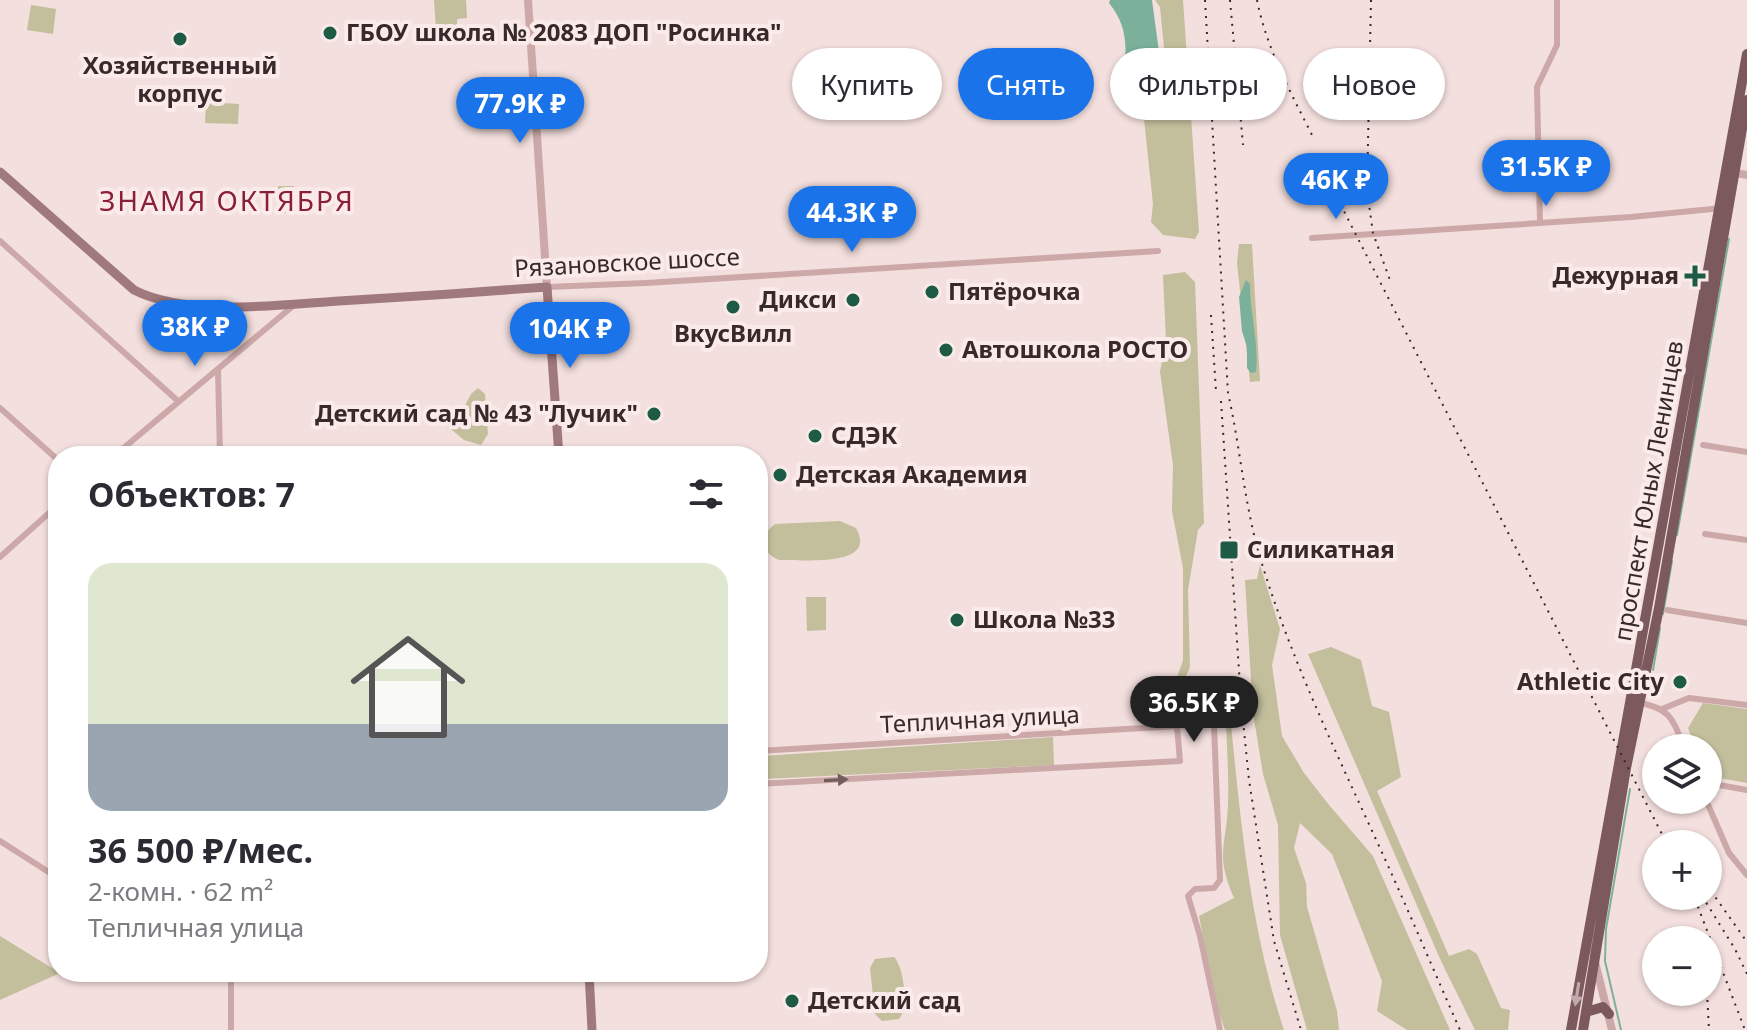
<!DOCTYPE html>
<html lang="ru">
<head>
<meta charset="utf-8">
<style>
  body { margin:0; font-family:"Noto Sans",sans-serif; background:#f7f7f7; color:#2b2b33; height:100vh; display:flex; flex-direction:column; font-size:30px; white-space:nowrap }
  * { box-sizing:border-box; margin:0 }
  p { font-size:26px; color:#7c7c81 }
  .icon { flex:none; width:44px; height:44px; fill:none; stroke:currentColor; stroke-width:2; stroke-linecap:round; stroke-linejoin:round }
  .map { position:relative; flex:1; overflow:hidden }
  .details { position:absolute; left:48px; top:446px; width:720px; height:536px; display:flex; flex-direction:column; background:#fff; border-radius:32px; box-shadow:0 2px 6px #0004 }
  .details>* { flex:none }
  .banner { position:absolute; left:792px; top:48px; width:760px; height:72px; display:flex; gap:16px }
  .fabs { position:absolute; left:1642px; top:734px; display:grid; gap:16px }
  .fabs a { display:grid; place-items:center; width:80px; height:80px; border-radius:50%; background:#fff; box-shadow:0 2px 6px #0004; font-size:40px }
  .price { position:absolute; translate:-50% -68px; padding:0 18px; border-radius:28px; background:#1a73e8; color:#fff; font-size:26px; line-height:52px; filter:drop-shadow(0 2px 4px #0008) }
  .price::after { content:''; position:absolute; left:50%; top:48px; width:24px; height:18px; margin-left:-12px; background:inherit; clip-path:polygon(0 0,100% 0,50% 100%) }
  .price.on { background:#222; color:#fff }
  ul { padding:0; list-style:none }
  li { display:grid; align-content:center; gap:16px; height:424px; padding:0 40px }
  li+li { border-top:2px solid #e1e1e2 }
  li span { display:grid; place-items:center; height:248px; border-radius:24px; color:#555 }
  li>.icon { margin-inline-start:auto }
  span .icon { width:144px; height:144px; fill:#fffc; stroke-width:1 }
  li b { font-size:34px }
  h2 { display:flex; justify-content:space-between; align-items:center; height:96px; padding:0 40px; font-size:34px }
  .tag { padding:0 28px; border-radius:36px; background:#fff; box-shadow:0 2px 6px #0004; font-size:28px; line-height:72px }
  .tag.on { background:#1a73e8; color:#fff }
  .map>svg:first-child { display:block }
  .green { fill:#c3be9c }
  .water { fill:#7bb19b }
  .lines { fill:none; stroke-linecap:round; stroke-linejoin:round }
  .stream { stroke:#7bb19b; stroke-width:2 }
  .minor { stroke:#cca9a8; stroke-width:6 }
  .tertiary { stroke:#cca9a8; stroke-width:8 }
  .secondary { stroke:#9f797c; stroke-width:9 }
  .primary { stroke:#7b595d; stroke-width:10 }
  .rail { stroke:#38292b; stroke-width:2; stroke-dasharray:2 6; stroke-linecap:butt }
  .oneway { fill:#735c5d }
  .oneway2 { fill:#c1a9ab }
  .poi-dot { fill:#1d5b44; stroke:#faebea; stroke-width:3 }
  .labels { text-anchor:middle; stroke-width:8; stroke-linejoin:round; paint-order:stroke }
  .poi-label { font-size:24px; font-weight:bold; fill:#38292b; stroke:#faebea; text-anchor:start }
  .street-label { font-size:24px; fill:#38292b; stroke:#faebea }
  .quarter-label { font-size:28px; letter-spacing:2px; fill:#8a1f35; stroke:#faebea }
</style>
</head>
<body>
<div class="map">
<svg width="1747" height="1030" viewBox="0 0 1747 1030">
  <rect width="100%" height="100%" fill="#f3dfdd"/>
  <path class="green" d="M 434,0 L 466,0 L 467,18 L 457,19 L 457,28 L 436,30 Z
    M 1155,0 L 1183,0 L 1199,232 L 1195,239 L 1163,235 L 1151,222 L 1153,204 L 1141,91 L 1133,71 L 1152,82 L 1166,102 L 1166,68 L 1160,7 Z
    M 31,5 L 56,9 L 53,34 L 27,30 Z
    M 206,102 L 239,104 L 238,124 L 205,123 Z
    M 278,186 L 294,186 L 294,213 L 279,213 Z
    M 1239,244 L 1252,244 L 1260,381 L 1250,382 L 1237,263 Z
    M 1185,272 L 1195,282 L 1204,523 L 1198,530 L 1188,590 L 1190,667 L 1179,692 L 1175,684 L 1183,660 L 1183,568 L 1172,511 L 1173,465 L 1160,372 L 1166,340 L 1163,275 Z
    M 478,388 L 485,394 L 488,434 L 481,445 L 464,440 L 441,421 L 458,419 L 471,394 Z
    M 356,449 L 357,456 L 351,454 L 333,456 L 332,452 L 233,456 L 233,453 Z
    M 840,521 L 856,528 C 879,569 800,559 779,560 C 761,553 759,535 775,524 Z
    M 1260,565 L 1280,629 L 1272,665 L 1282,736 L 1304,773 L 1329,805 L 1373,856 L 1450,1030 L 1407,1030 L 1377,1011 L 1382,981 L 1332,854 L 1300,823 L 1294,848 L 1306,883 L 1307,907 L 1337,1011 L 1339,1030 L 1307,1030 L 1280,935 L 1278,825 L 1263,774 L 1253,713 L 1245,580 L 1257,579 Z
    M 806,597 L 826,597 L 826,630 L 807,631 Z
    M 1331,647 L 1361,660 L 1372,706 L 1389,712 L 1401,777 L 1377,791 L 1449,956 L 1469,949 L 1477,954 L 1501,1008 L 1510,1010 L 1508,1030 L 1475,1030 L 1441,961 L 1308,654 Z
    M 1703,703 L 1747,709 L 1747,783 L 1708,776 L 1708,748 L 1695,748 L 1688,728 Z
    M 1226,722 L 1231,724 C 1241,826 1251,932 1284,1030 L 1225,1030 L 1216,1004 L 1199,916 L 1234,898 C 1215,854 1226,848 1228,805 C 1229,778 1227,750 1226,722 Z
    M 1053,737 L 1054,765 L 763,779 L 762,756 Z
    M 0,936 L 60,973 L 0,1000 Z
    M 894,957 C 904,967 909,1008 899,1019 L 882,1021 L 875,1014 L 870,968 L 875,959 Z"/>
  <path class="water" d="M 1110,0 L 1152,0 L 1164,89 L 1160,92 L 1152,76 L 1125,60 C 1127,38 1123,20 1109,3 Z
    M 1246,280 L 1250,284 C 1250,314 1259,343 1256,372 L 1251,373 L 1247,368 L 1247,347 L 1242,331 L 1239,297 Z"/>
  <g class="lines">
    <path class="stream" d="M 1677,535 L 1729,239
      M 1663,614 L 1672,561
      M 1653,670 L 1660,628
      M 1621,1030 L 1605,961 L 1606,929 L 1630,789"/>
    <path class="minor" d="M 1540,223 L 1537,87 L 1557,45 L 1557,0
      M 1312,238 L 1631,217 L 1722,208
      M 0,241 L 178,401
      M 547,287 L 646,283 L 1158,251
      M 218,370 L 220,456
      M 0,408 L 58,460
      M 1703,445 L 1747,452
      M 114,456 L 293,306
      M 1705,534 L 1747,540
      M 0,557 L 58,505
      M 1667,610 L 1747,623
      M 1637,702 C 1671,709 1672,717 1684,748
      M 1662,709 L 1689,698 L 1747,705
      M 1177,726 L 1207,722 L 1214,725 L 1220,880 L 1214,888 L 1195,889 L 1188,896 L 1200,936 L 1220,1030
      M 758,751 L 1177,726 L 1180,761 L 758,784
      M 1708,783 L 1747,790
      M 1706,800 L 1729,853 L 1747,875
      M 0,841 L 58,878
      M 231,972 L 231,1030"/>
    <path class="tertiary" d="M 528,0 L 547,287
      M 1731,172 L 1747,175
      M 1590,933 L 1595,962 L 1612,1030"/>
    <path class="secondary" d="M 0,172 L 134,290 C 187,317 280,305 339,301 C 408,297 478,292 547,287 L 559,456
      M 589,972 L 592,1030"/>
    <path class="primary" d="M 1586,1012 L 1603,1007 L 1609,1014
      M 1571,1030 L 1747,54
      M 1583,1030 L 1626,768 L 1659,608 L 1747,100"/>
    <path class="rail" d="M 1205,0 L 1228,393 C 1240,446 1244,501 1259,554 C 1289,655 1335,750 1379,846 C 1407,907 1433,969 1460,1030
      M 1230,0 L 1243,145
      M 1257,0 C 1267,50 1291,93 1314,139
      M 1371,0 L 1367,190 L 1373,233 L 1391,283
      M 1326,176 L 1667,844
      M 1211,315 L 1216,391
      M 1221,401 L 1241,701 L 1249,780 L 1274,941 L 1301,1030
      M 1711,891 L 1747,942
      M 1702,896 L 1735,949 L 1747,974
      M 1695,899 L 1745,1030
      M 1707,992 L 1709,1030"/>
  </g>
  <defs><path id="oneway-solid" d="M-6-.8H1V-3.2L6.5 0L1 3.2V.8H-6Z" transform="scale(2)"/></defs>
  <use class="oneway" href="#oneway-solid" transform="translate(836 780) rotate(-3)"/>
  <use class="oneway2" href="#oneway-solid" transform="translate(1577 994) rotate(99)"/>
  <g class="poi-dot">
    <circle cx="330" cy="33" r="8"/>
    <circle cx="180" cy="39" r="8"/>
    <path d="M1691 264h8v8h8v8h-8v8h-8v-8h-8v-8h8z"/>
    <circle cx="932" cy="292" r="8"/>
    <circle cx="853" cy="300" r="8"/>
    <circle cx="733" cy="307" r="8"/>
    <circle cx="946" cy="350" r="8"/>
    <circle cx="654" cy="414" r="8"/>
    <circle cx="815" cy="436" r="8"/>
    <circle cx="780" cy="475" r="8"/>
    <rect x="1219" y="540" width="20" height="20" rx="4"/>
    <circle cx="957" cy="620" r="8"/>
    <circle cx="1680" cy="682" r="8"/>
    <circle cx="792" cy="1001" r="8"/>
  </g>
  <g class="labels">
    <g class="poi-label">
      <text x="346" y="41">ГБОУ школа № 2083 ДОП "Росинка"</text>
      <text x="180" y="74" text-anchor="middle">Хозяйственный<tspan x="180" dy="28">корпус</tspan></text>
      <text x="1679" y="284" text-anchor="end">Дежурная</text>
      <text x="948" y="300">Пятёрочка</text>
      <text x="837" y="308" text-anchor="end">Дикси</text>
      <text x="733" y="342" text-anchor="middle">ВкусВилл</text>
      <text x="962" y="358">Автошкола РОСТО</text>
      <text x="638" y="422" text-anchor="end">Детский сад № 43 "Лучик"</text>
      <text x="831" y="444">СДЭК</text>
      <text x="796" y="483">Детская Академия</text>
      <text x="1247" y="558">Силикатная</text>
      <text x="973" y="628">Школа №33</text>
      <text x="1664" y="690" text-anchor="end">Athletic City</text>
      <text x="808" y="1009">Детский сад</text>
    </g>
    <g class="street-label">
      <text transform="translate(627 263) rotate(-3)" y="8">Рязановское шоссе</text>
      <text transform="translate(1649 491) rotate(-80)" y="8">проспект Юных Ленинцев</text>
      <text transform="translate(980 720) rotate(-3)" y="8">Тепличная улица</text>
    </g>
    <g class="quarter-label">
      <text x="227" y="211">ЗНАМЯ ОКТЯБРЯ</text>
    </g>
  </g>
</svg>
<div class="fabs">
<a><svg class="icon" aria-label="layers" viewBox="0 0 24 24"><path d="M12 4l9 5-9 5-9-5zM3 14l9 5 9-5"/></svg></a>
<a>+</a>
<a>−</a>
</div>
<b class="price" style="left:520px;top:145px">77.9K ₽</b>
<b class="price" style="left:1546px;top:208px">31.5K ₽</b>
<b class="price" style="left:1336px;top:221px">46K ₽</b>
<b class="price" style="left:852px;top:254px">44.3K ₽</b>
<b class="price" style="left:195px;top:368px">38K ₽</b>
<b class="price" style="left:570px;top:370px">104K ₽</b>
<b class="price on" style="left:1194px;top:744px">36.5K ₽</b>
<div class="banner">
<a class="tag">Купить</a>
<a class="tag on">Снять</a>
<a class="tag">Фильтры</a>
<a class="tag">Новое</a>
</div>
<section class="details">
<h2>Объектов: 7<svg class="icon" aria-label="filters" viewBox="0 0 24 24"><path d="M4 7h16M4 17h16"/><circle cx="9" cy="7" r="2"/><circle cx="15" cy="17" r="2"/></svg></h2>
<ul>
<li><span style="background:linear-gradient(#dfe7d0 65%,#9aa5b1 0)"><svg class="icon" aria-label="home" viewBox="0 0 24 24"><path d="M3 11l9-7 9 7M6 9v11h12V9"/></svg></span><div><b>36 500 ₽/мес.</b><p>2-комн. · 62 m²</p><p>Тепличная улица</p></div></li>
</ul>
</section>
</div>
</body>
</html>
